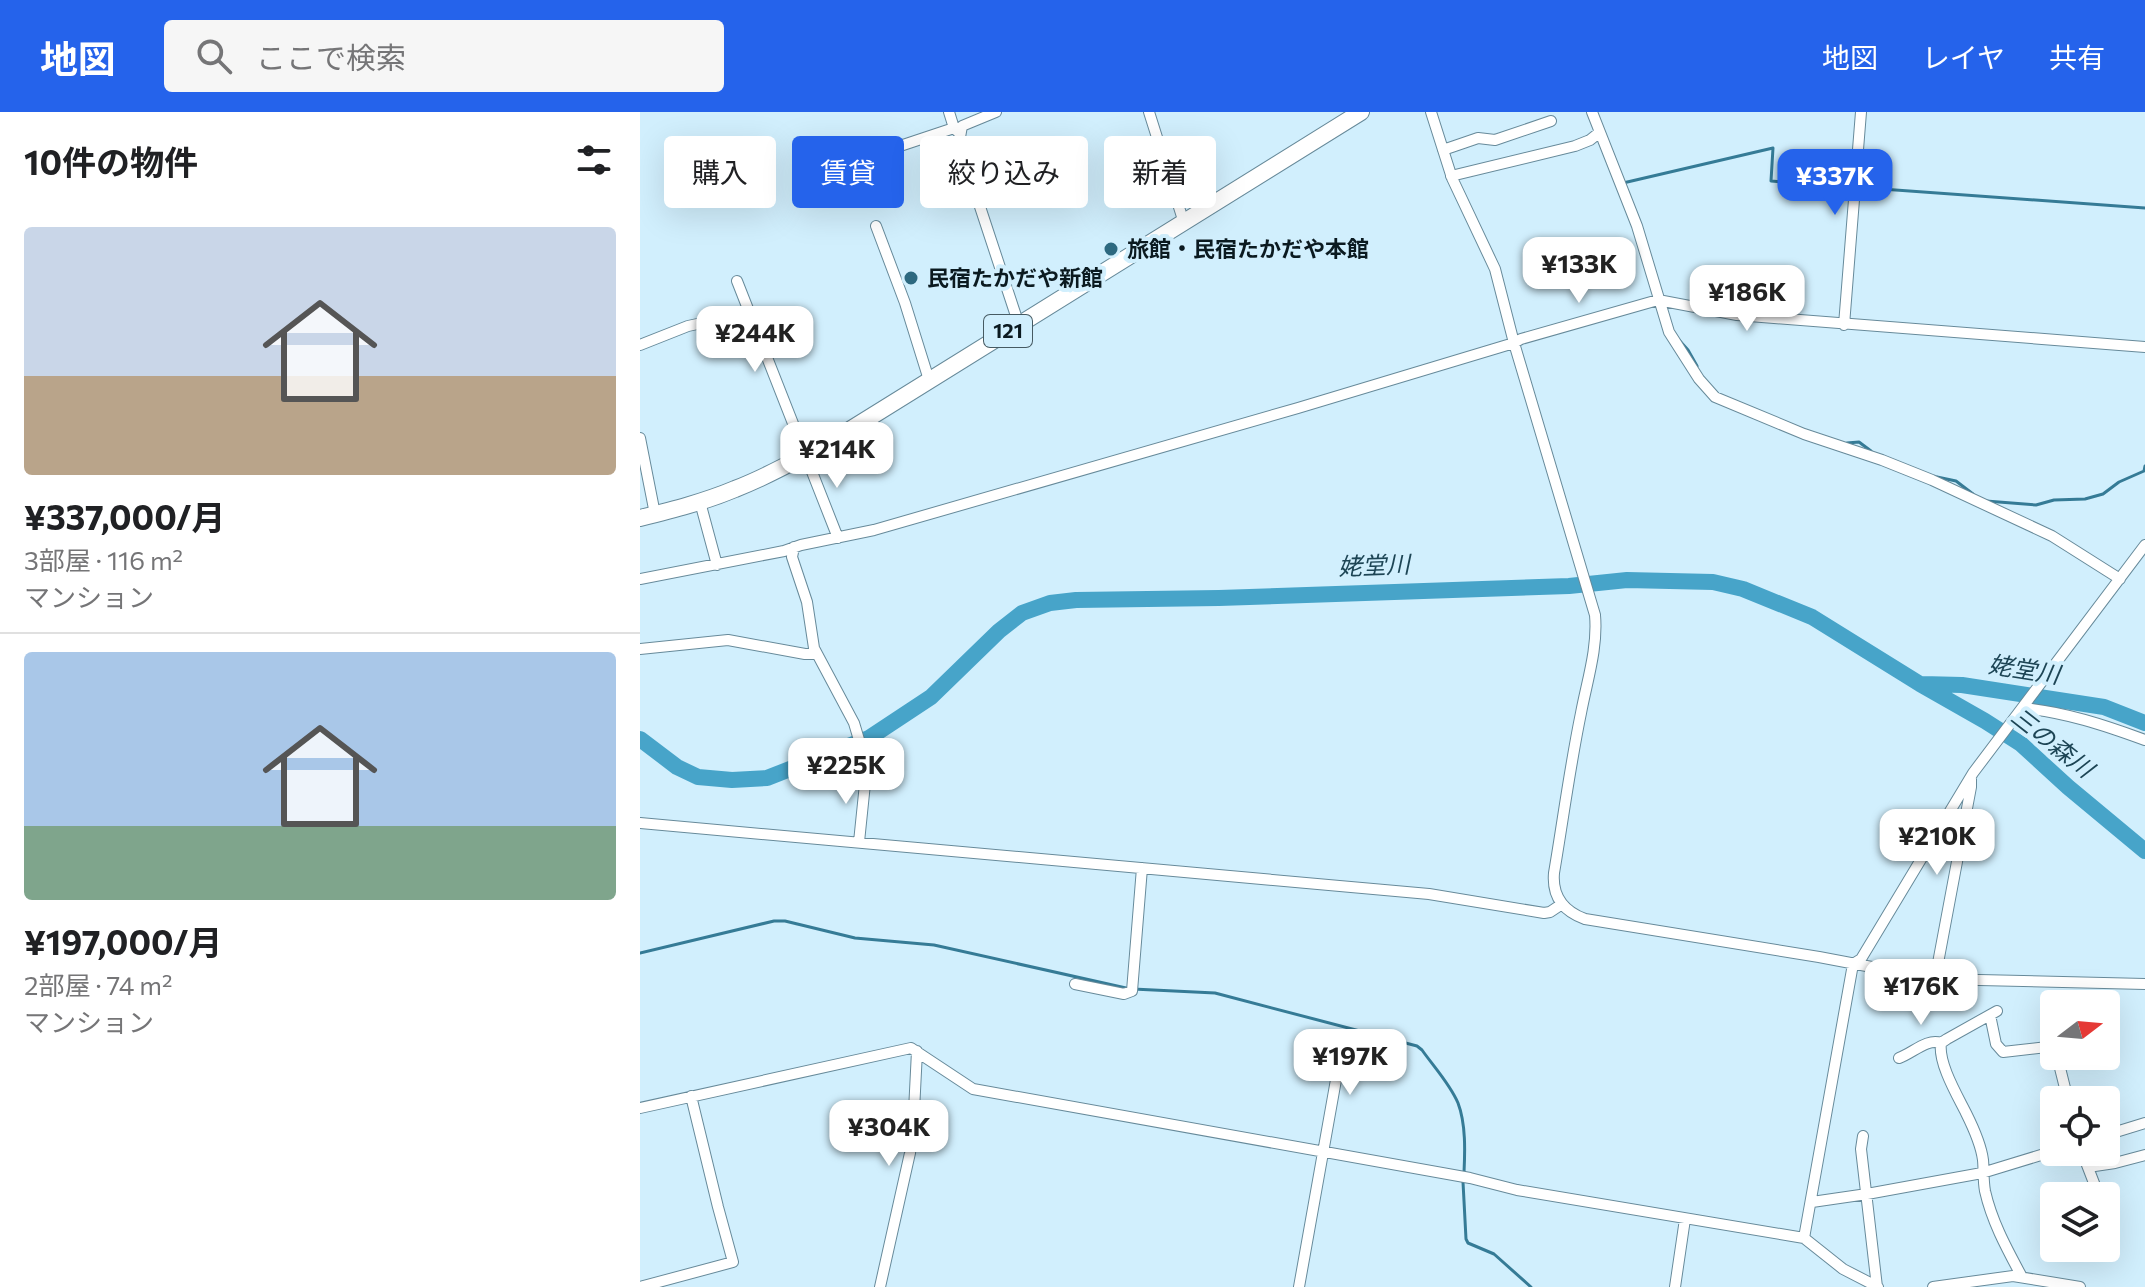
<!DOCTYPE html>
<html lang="ja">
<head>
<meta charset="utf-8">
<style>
  body { margin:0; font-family:Commissioner,"Noto Sans JP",sans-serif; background:#f6f6f6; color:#202124; height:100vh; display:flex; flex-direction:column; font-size:30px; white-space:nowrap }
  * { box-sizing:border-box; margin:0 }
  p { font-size:26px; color:#757577 }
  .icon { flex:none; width:44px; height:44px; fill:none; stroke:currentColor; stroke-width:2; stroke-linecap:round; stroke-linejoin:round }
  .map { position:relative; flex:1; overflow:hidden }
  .side { display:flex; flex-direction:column; background:#fff; width:640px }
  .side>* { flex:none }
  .hud { position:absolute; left:24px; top:24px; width:760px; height:72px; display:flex; gap:16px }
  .needle { width:52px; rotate:74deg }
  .fabs { position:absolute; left:1400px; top:878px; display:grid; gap:16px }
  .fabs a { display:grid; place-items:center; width:80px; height:80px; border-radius:8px; background:#fff; box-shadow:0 8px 32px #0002; font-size:40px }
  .price { position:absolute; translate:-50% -68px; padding:0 18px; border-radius:16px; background:#fff; color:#222; font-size:26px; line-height:52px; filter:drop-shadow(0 2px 4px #0008) }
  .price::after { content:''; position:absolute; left:50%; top:48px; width:24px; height:18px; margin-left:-12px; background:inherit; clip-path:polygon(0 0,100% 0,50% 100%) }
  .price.selected { background:#2563eb; color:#fff }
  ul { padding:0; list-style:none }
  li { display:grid; align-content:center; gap:16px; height:424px; padding:0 24px }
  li+li { border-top:2px solid #e0e0e0 }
  li span { display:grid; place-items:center; height:248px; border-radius:8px; color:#555 }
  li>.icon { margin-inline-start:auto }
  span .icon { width:144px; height:144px; fill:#fffc; stroke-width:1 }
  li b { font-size:34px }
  h2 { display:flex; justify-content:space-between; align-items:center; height:96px; padding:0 24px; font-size:34px }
  .pill { padding:0 28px; border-radius:8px; background:#fff; box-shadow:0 8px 32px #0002; font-size:28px; line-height:72px }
  .pill.selected { background:#2563eb; color:#fff }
  header { display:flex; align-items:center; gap:48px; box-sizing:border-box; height:112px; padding:0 40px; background:#2563eb; color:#fff }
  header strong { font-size:38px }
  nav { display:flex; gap:44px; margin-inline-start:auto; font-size:28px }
  .search { width:560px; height:72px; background:#f6f6f6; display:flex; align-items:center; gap:20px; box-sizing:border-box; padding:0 28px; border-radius:8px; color:#757577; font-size:30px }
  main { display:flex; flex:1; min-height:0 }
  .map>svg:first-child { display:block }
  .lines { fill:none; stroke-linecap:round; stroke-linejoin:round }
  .stream { stroke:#357b96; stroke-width:3 }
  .river { stroke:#47a4c9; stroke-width:16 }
  .minor-casing { stroke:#678a9a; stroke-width:12 }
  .trunk-casing { stroke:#678a9a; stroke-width:18 }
  .minor { stroke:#fff; stroke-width:10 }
  .trunk { stroke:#fff; stroke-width:16 }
  .poi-dot { fill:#2d6980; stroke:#d1effd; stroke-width:3 }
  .labels { text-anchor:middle; stroke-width:8; stroke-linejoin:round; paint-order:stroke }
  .shield { fill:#d1effd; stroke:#465a62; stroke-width:2 }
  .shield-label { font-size:20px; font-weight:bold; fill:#0b1a20 }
  .poi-label { font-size:22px; font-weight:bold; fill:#0b1a20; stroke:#d1effd; text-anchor:start }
  .water-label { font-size:24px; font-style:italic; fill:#1d4555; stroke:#d1effd }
</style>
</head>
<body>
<header>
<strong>地図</strong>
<div class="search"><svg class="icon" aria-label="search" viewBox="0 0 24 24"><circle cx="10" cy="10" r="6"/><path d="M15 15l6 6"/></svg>ここで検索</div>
<nav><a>地図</a><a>レイヤ</a><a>共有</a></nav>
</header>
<main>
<section class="side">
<h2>10件の物件<svg class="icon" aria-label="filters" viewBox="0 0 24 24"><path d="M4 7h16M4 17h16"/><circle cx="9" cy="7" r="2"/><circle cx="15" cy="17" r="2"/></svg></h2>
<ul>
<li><span style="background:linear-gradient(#c9d6e8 60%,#b9a48a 0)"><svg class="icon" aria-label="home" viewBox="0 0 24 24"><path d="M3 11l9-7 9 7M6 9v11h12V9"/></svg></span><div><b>¥337,000/月</b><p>3部屋 · 116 m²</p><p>マンション</p></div></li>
<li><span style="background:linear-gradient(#a9c7e8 70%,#7fa58c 0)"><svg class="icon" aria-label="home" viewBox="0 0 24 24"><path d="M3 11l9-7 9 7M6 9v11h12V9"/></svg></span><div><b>¥197,000/月</b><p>2部屋 · 74 m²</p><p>マンション</p></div></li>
</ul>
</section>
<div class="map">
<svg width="1505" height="1175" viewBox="0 0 1505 1175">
  <rect width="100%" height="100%" fill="#d1effd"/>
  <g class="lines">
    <path class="stream" d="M 983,71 L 1133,36 L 1131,69 L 1505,96
      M 1039,228 L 1048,238 L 1057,254
      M 1207,331 L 1219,330 L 1231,339
      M 1297,365 L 1316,369 L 1333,382
      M 1346,389 L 1396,393 L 1414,388 L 1445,387 L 1463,382 L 1479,370 L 1504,359 L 1505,354
      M 0,841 L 134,809 L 145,809 L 215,826 L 294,833 L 486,876
      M 493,877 L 575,881 L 777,934 L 782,938 C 794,955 810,972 818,991 C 826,1012 825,1040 824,1061
      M 823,1070 L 826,1127 L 828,1131 L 854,1142 L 891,1175"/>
    <path class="river" d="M 1282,572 L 1322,573 L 1464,595 L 1505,611
      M 0,627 L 37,655 L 58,665 L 92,668 L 127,666 L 229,626 L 291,585 L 359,519 L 382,501 L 410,491 L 436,488 L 579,486 L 929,474 L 987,468 L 1073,470 L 1103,477 L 1172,505 L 1280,572 L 1345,609 L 1381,632 L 1428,675 L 1505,739"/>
    <g class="minor-casing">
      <path id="minor" d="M 309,0 L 314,16 L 318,20
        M 356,0 L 322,14 L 319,31 L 379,213
        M 509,0 L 544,111
        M 791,0 L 812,66 L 855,157 L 874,231 L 955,503 C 958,536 947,569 941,601 C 930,654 923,708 914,761 C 912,784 923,799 945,807 L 1179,845 L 1295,867 L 1505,872
        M 952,0 L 997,114 L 1029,220 L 1059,267 L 1075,285 L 1164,322 L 1242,348 L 1292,368 L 1412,424 L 1480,467
        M 803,38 L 838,26 L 855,28 L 911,9
        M 215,49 L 314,16
        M 811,64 L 935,34 L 950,28 L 960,20
        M 236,114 L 265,191 L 289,268
        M 97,169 L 198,426
        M 1204,213 L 1221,0
        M 0,233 L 48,214 L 109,201
        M 0,326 L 15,402
        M 60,390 L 77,453
        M 154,435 L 152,445 L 167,490 L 174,536 L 214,611 L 225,648 L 226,662 L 219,730
        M 0,467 L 144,439 L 161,433 L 234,418 L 658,296 L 874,231 L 881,227 L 1018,188 L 1097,203 L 1505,235
        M 0,537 L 88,528 L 165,542 L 176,542
        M 1382,596 C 1425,600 1464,613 1505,628
        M 0,711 L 789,782 L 904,801 L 910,800 L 922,792
        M 1295,867 L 1331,675 L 1331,667
        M 435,872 L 484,882 L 492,879 L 502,756
        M 1357,899 L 1307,927 L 1301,931 C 1298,951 1317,983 1326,1001 C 1333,1015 1341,1032 1343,1048 C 1344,1059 1343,1068 1345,1079 C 1352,1110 1367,1137 1382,1165
        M 1350,903 L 1356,932 L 1363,940 L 1407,935 L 1414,938
        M 1417,944 L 1428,988
        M 1259,946 C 1273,941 1287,926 1301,931
        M 0,996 L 271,936 L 333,977 L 830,1066 L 877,1078 L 1164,1126 L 1203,1157 L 1238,1175
        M 1466,1023 L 1505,1011
        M 1223,1024 L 1221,1037 L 1237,1175
        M 1442,1040 L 1459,1084
        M 1448,1055 L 1475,1051 L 1505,1043
        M 1172,1090 L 1227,1082 L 1342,1061 L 1414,1039
        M 1164,1126 L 1213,852 L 1221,847 L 1333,661 L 1505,433
        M 0,1175 L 93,1150 L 78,1095 L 51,984
        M 240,1175 L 270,1041 L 273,1019 L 277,939
        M 659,1175 L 704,923
        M 1035,1175 L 1045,1107
        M 1293,1175 L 1373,1164 L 1440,1175"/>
    </g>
    <g class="trunk-casing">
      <path id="trunk" d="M 0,406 C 32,398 64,390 95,377 C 131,363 165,343 200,324 L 721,0"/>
    </g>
    <use href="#minor" class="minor"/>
    <use href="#trunk" class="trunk"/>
  </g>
  <g class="poi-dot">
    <circle cx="471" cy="137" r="8"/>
    <circle cx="271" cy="166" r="8"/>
  </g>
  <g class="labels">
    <rect class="shield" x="344" y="203" width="48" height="32" rx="6"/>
    <g class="shield-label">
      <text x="368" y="226">121</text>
    </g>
    <g class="poi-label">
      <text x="487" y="145">旅館・民宿たかだや本館</text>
      <text x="287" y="174">民宿たかだや新館</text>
    </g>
    <g class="water-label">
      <text transform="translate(734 454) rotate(-2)" y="8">姥堂川</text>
      <text transform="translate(1384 558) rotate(9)" y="8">姥堂川</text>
      <text transform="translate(1412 631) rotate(38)" y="8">三の森川</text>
    </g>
  </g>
</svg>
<div class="fabs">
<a><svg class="needle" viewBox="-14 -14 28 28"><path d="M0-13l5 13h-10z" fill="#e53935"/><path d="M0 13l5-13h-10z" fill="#757577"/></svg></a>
<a><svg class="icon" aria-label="locate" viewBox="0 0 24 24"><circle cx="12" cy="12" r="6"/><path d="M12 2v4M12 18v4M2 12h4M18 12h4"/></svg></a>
<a><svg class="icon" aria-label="layers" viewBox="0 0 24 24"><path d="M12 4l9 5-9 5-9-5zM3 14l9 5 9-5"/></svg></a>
</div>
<b class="price selected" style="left:1195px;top:105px">¥337K</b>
<b class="price" style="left:939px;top:193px">¥133K</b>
<b class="price" style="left:1107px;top:221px">¥186K</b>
<b class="price" style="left:115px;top:262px">¥244K</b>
<b class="price" style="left:197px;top:378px">¥214K</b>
<b class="price" style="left:206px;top:694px">¥225K</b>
<b class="price" style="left:1297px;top:765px">¥210K</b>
<b class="price" style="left:1281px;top:915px">¥176K</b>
<b class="price" style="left:710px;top:985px">¥197K</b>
<b class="price" style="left:249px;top:1056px">¥304K</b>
<div class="hud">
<a class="pill">購入</a>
<a class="pill selected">賃貸</a>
<a class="pill">絞り込み</a>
<a class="pill">新着</a>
</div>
</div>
</main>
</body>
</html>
